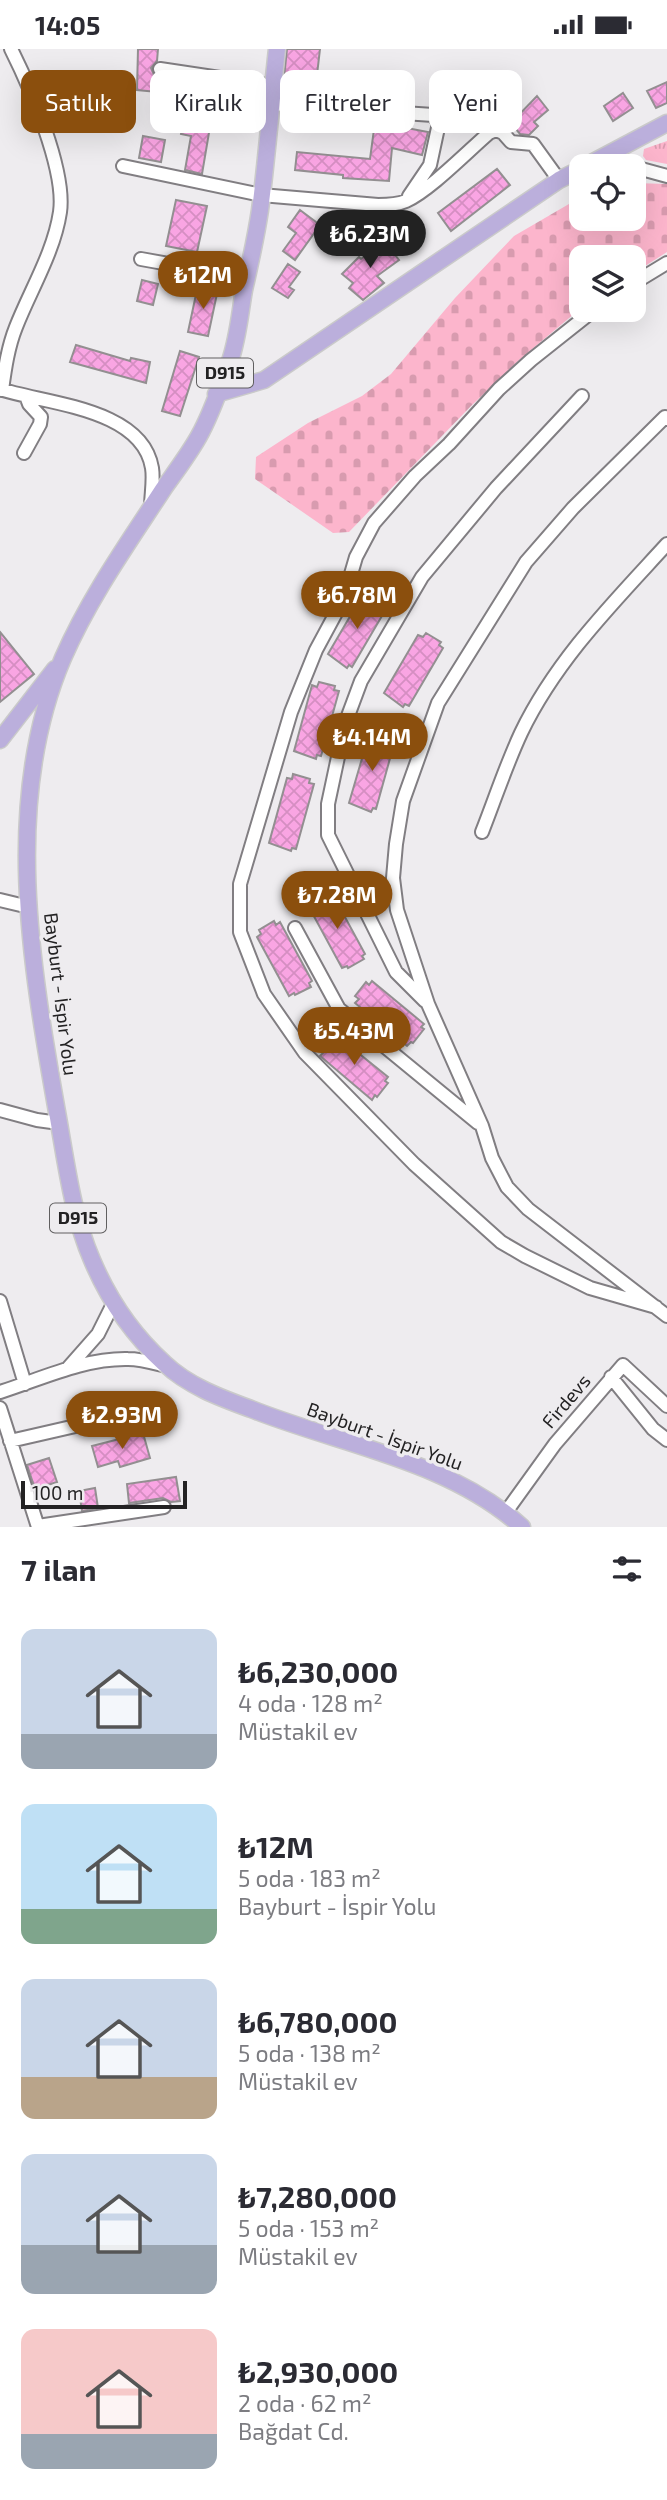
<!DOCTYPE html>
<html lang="tr">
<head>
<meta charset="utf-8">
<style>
  body { margin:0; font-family:"Exo 2",sans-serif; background:#f2f2f3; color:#2b2b33; height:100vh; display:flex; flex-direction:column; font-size:26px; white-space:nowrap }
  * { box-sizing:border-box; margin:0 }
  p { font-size:23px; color:#7c7c81 }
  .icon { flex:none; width:38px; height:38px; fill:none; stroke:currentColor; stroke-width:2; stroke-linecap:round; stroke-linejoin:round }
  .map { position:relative; height:1478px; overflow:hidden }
  .sheet { display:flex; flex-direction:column; background:#fff; flex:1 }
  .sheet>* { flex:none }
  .top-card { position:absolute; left:21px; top:21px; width:626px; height:63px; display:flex; gap:14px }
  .controls { position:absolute; left:569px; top:105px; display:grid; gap:14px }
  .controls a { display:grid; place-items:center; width:77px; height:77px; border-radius:14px; background:#fff; box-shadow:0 7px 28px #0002; font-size:35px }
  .scale { position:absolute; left:21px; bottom:18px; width:166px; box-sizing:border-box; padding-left:7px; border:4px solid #232223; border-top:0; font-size:19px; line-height:24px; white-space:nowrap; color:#232223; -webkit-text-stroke:5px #eeecef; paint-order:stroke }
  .price { position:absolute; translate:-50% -60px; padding:0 16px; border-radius:24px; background:#8b4f0d; color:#fff; font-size:23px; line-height:46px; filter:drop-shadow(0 2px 4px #0008) }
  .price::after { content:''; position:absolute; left:50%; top:42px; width:21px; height:16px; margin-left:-10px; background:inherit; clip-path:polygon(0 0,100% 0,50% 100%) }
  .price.selected { background:#222; color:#fff }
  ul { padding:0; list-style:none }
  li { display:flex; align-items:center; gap:21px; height:175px; padding:0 21px }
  li span { display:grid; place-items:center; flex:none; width:196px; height:140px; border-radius:14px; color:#555 }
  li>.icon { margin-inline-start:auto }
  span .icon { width:84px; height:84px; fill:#fffc; stroke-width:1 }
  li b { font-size:30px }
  h2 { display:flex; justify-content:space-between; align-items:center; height:84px; padding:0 21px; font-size:30px }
  .tag { padding:0 24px; border-radius:14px; background:#fff; box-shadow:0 7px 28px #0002; font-size:24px; line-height:63px }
  .tag.selected { background:#8b4f0d; color:#fff }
  .status { display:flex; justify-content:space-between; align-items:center; height:49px; padding:0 35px; background:#fff; direction:ltr }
  .status svg { height:19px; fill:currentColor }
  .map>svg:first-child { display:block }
  .cemetery { fill:url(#cemetery-stones) }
  .park { fill:url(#park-tufts) }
  .building { fill:url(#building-cross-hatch); stroke:#938f91; stroke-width:2 }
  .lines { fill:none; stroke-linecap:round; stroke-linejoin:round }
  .minor-casing { stroke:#817e82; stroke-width:16 }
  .major-casing { stroke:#cacaca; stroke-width:19 }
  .minor { stroke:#fff; stroke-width:12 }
  .major { stroke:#bbafdc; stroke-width:16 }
  .labels { text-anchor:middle; stroke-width:7; stroke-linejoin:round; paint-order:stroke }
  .shield { fill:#eeecef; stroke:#605f60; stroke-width:2 }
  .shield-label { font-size:18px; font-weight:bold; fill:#232223 }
  .street-label { font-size:19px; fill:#232223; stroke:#eeecef }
</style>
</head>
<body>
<div class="status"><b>14:05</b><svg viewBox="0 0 49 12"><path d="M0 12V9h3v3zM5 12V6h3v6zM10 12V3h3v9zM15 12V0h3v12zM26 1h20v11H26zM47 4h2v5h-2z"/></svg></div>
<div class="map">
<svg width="667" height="1478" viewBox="0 0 667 1478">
  <defs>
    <pattern id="cemetery-stones" width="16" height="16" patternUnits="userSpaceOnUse" patternTransform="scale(1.75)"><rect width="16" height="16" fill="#fcb5cc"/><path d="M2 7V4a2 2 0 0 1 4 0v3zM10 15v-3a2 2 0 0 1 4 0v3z" fill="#d89baf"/></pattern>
    <pattern id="park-tufts" width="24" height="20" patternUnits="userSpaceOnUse" patternTransform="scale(1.75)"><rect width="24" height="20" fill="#fcb5cc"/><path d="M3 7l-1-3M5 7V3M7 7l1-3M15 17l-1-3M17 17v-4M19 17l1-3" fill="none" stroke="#d89baf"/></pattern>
    <pattern id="building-cross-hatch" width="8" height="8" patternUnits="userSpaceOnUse" patternTransform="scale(1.75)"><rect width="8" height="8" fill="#f9a5e3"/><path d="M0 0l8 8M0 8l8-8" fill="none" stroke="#d58ec2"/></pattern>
  </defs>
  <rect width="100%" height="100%" fill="#eeecef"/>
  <path class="cemetery" d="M 634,134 L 667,135 L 667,203 L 634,224 L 634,208 L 581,208 L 581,259 L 518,312 L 471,357 L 349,483 L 333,484 L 255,430 L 256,408 L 308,374 L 362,347 L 391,325 L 455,249 L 514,187 L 581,148 L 581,170 L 634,170 Z"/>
  <path class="park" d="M 667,92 L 667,115 L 646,111 L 643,107 L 644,100 Z"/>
  <path class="building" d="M 138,0 L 158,0 L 157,12 L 151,19 L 154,26 L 158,29 L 157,43 L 137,41 Z
    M 287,0 L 320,0 L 315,43 L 283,39 Z
    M 667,33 L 667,54 L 656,59 L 647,42 Z
    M 623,44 L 633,59 L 613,72 L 604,57 Z
    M 537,47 L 548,61 L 534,73 L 538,77 L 529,86 L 520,85 L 511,74 Z
    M 186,55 L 213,60 L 202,125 L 185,121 L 191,87 L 181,85 Z
    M 375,73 L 428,83 L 422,106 L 392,99 L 389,132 L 343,129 L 343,126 L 295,121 L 297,103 L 370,110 Z
    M 143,87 L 165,91 L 161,113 L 139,109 Z
    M 497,120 L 510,136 L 451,182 L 438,164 Z
    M 176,151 L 207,157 L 197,203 L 166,197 Z
    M 300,161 L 320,176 L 295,211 L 283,202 L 296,184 L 288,178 Z
    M 384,192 L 399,211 L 377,227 L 384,234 L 363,251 L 349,239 L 353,234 L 342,225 L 359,208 L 361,210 Z
    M 288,215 L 300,223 L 289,238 L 294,241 L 288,249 L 272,239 Z
    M 142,231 L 158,235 L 153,256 L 137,252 Z
    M 198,236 L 218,240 L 208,287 L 188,283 Z
    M 76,296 L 130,312 L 131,309 L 150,313 L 146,334 L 70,313 Z
    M 180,302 L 199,308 L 180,367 L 162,362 Z
    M 369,545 L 384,554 L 382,557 L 386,560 L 352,618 L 349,616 L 347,619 L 328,605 L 362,547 L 367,550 Z
    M 0,583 L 34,625 L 0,653 Z
    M 426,584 L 441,593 L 439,596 L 443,599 L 409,657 L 405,655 L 403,658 L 384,644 L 418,586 L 423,588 Z
    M 319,633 L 335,637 L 334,641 L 339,642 L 321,707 L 317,706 L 316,710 L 294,702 L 312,636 L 317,638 Z
    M 374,686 L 391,690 L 390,694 L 394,695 L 376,760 L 373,759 L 371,763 L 349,754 L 368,689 L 373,690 Z
    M 293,725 L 310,730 L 309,734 L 314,735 L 296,800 L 292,799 L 291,802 L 269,794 L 287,729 L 292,730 Z
    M 327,844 L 329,848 L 333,846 L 365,905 L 362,907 L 364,910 L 348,919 L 347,917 L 342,919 L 310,860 L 314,857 L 312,853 Z
    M 274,872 L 276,876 L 280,873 L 312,932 L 309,934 L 311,938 L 295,946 L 294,944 L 289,947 L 257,888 L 261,885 L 259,881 Z
    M 372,932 L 424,975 L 421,978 L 424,980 L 413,994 L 411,993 L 407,997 L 355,954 L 359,950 L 355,947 L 366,933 L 369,936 Z
    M 336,986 L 388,1028 L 385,1032 L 388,1034 L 377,1048 L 375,1046 L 372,1051 L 320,1007 L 323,1004 L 319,1000 L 330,987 L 333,989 Z
    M 143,1384 L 150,1409 L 120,1418 L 118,1412 L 98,1418 L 92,1397 Z
    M 49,1409 L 57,1433 L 35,1440 L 27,1416 Z
    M 176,1428 L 180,1452 L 171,1453 L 163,1449 L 129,1454 L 127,1435 Z
    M 95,1439 L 98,1459 L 82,1462 L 79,1442 Z"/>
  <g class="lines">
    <g class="minor-casing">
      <path id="minor" d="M 160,20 L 273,37
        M 271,55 L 433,66 L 439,74 L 430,116 L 409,147
        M 607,106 L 632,117
        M 123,117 L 261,146 L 378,156 C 388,156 397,156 406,152 C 429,142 468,102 489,84 L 496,81 L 503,84 L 511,93 L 533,95 L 559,131
        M 634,118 L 667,127
        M 141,210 L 247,229
        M 634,234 L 667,214
        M 594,261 L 531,311 L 499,340 L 449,395 L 415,427 L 374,474 L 356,508 L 344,549 L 316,601 L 291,663 L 240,835 L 240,883 L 264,945 L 305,1004 L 414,1115 L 501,1193 L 525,1207 L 590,1239 L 656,1258
        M 0,340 C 46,355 142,359 152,419 C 154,431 151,446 151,458
        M 2,341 C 5,319 8,298 16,278 C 31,240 54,203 60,163 C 66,121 30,38 11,0
        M 667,370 L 665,368 L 573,459 L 526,513 L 438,654 L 403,752 L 396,795 L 393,829 L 397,861 L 428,955 L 482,1077 L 492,1109 L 507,1138 L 528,1160 L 667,1267
        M 24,404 L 40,375 L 41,368 L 29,355 L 26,347
        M 482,783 C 495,750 506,716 521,684 C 556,611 613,554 667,495
        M 0,851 L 29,858
        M 295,879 L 339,960 L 478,1074
        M 425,952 L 396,923 L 328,786 L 328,755 L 345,675 L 361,632 L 422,528 L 496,439 L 582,347
        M 0,1061 L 37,1071 L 59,1074
        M 0,1252 L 25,1335
        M 68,1319 L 98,1285 L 114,1253
        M 611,1328 L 653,1380 L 667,1391
        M 0,1343 C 41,1330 84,1309 128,1310 C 141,1310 154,1314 166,1317
        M 0,1359 L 38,1478
        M 10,1392 L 141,1362
        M 506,1463 L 555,1395 L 623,1316 L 667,1357
        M 38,1477 L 164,1458"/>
    </g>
    <g class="major-casing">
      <path id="major" d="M 277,0 C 271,54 267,108 260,161 C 256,188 250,215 244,241 C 240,264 238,289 230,312 C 221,336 212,364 199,387 C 189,405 176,422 164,439 C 128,494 89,549 63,609 C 2,751 31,916 57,1063 C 66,1112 72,1165 92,1211 C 108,1249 133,1286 164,1314 C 188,1337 221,1349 251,1360 C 341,1396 448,1411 522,1478
        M 586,117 L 667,74
        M 216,345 L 264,331 L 559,131 L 581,120
        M 0,691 L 55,620"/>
    </g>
    <use href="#minor" class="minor"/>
    <use href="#major" class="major"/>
  </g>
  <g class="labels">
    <g class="shield">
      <rect x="197" y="309.5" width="56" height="29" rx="5"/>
      <rect x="50" y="1154.5" width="56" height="29" rx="5"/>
    </g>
    <g class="shield-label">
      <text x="225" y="330">D915</text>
      <text x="78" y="1175">D915</text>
    </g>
    <g class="street-label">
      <text transform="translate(61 945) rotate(83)" y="7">Bayburt - İspir Yolu</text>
      <text transform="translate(566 1352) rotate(-50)" y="7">Firdevs</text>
      <text transform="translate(385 1387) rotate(20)" y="7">Bayburt - İspir Yolu</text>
    </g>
  </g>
</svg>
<div class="controls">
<a><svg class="icon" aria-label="locate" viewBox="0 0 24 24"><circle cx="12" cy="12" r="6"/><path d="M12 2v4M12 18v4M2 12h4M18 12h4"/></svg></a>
<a><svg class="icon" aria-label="layers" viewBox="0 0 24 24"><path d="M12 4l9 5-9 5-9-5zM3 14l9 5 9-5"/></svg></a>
</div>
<div class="scale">100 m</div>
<b class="price selected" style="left:370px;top:221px">₺6.23M</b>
<b class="price" style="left:203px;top:262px">₺12M</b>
<b class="price" style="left:357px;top:582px">₺6.78M</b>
<b class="price" style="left:372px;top:724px">₺4.14M</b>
<b class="price" style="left:337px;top:882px">₺7.28M</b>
<b class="price" style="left:354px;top:1018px">₺5.43M</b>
<b class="price" style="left:122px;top:1402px">₺2.93M</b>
<div class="top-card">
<a class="tag selected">Satılık</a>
<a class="tag">Kiralık</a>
<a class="tag">Filtreler</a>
<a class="tag">Yeni</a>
</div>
</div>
<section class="sheet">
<h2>7 ilan<svg class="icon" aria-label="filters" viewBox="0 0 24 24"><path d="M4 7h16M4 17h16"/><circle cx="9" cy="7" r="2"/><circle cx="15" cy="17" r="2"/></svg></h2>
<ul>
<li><span style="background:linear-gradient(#c9d6e8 75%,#9aa5b1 0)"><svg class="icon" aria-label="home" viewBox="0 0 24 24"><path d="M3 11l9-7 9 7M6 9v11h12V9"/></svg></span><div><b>₺6,230,000</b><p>4 oda · 128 m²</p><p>Müstakil ev</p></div></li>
<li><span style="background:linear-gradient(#bfe0f5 75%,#7fa58c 0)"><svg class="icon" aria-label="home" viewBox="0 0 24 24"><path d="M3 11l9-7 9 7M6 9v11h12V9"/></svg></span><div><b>₺12M</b><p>5 oda · 183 m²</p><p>Bayburt - İspir Yolu</p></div></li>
<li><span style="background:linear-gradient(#c9d6e8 70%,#b9a48a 0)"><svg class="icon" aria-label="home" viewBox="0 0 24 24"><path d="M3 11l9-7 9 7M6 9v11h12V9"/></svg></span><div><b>₺6,780,000</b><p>5 oda · 138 m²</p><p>Müstakil ev</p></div></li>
<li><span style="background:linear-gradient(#c9d6e8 65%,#9aa5b1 0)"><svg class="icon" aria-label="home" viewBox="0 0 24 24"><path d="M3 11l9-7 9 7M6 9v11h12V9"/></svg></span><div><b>₺7,280,000</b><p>5 oda · 153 m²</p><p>Müstakil ev</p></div></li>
<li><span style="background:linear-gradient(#f6c9c9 75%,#9aa5b1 0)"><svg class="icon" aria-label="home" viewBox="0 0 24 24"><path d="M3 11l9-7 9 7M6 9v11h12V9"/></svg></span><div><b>₺2,930,000</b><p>2 oda · 62 m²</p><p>Bağdat Cd.</p></div></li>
</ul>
</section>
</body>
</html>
